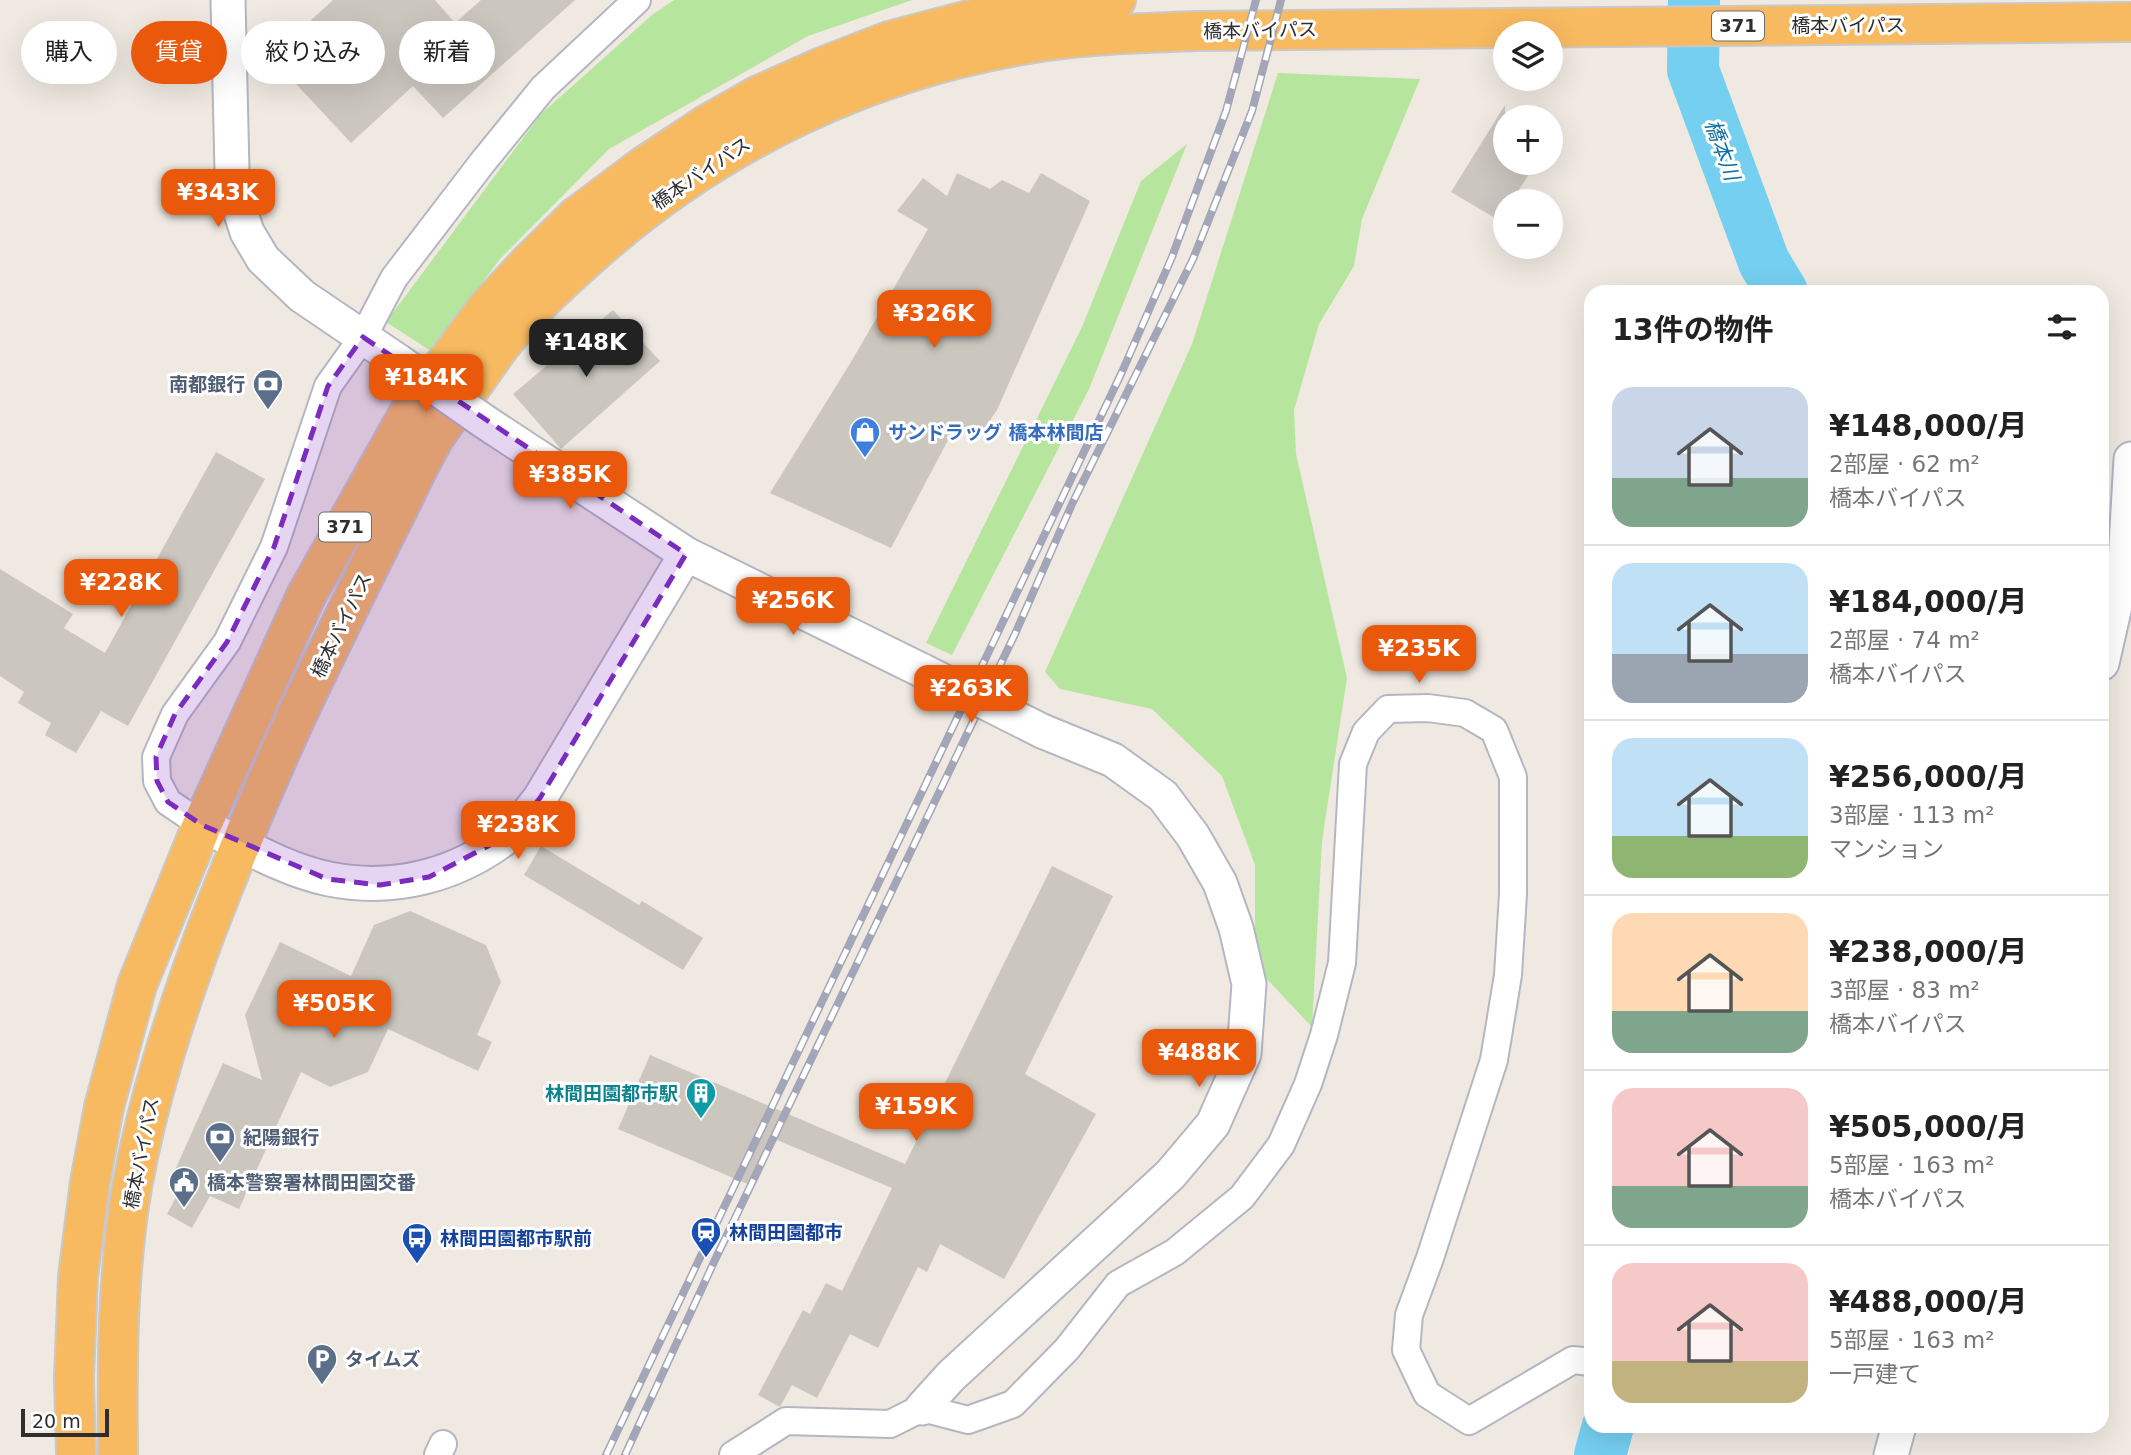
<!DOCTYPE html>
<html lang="ja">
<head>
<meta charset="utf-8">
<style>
  body { margin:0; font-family:"DejaVu Sans","Noto Sans JP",sans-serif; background:#f2f2f2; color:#222; height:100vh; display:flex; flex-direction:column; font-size:26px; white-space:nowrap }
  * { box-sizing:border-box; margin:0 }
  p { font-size:23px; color:#767676 }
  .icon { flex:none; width:38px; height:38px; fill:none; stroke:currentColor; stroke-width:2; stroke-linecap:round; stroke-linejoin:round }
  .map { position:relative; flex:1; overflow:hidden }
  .panel { position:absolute; left:1584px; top:285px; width:525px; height:1148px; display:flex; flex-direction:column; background:#fff; border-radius:21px; box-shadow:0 7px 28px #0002 }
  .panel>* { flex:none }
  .guide { position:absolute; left:21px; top:21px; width:665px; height:63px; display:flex; gap:14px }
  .fabs { position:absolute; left:1493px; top:21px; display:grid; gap:14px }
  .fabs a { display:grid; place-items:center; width:70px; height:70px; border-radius:50%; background:#fff; box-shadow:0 7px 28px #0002; font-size:35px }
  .scale { position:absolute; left:21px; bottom:18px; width:88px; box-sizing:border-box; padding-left:7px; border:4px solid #2e2e2e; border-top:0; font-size:19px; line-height:24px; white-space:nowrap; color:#2e2e2e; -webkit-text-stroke:5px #fff; paint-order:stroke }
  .price { position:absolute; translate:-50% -60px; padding:0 16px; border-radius:14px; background:#ea580c; color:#fff; font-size:23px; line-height:46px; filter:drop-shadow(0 2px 4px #0008) }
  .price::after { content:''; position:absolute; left:50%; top:42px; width:21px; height:16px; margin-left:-10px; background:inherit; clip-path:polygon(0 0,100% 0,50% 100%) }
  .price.on { background:#222; color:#fff }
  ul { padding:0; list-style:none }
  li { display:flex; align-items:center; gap:21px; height:175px; padding:0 28px }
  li+li { border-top:2px solid #e0e0e0 }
  li span { display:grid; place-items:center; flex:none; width:196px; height:140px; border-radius:21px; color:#555 }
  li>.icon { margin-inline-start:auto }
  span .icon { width:84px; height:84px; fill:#fffc; stroke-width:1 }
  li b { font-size:30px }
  h2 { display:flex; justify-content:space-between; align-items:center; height:84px; padding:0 28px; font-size:30px }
  .pill { padding:0 24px; border-radius:32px; background:#fff; box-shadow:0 7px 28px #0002; font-size:24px; line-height:63px }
  .pill.on { background:#ea580c; color:#fff }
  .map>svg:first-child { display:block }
  .green { fill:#b6e59e }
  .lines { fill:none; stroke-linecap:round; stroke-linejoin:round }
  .river { stroke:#75cff0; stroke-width:52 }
  .building { fill:#cbc7bf }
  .minor-casing { stroke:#b4b7c1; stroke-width:30 }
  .tertiary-casing { stroke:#b4b7c1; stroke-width:37 }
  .trunk-casing { stroke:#c9c9c9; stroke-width:42 }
  .minor { stroke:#fff; stroke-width:26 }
  .tertiary { stroke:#fff; stroke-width:33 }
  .trunk { stroke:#f8ba60; stroke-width:38 }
  .rail-casing { stroke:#a3a6b8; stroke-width:8 }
  .rail { stroke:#fff; stroke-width:5; stroke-dasharray:16; stroke-linecap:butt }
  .tertiary-bridge-casing { stroke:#b4b7c1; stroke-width:37; stroke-linecap:butt }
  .tertiary-bridge { stroke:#fff; stroke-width:33 }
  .marked { fill:#7b2cbf; fill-opacity:0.2; stroke:#7b2cbf; stroke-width:5; stroke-dasharray:14 9; stroke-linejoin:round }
  .labels { text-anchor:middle; stroke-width:6; stroke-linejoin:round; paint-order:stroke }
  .shield { fill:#fff; stroke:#6d6d6d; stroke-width:2 }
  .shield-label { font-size:18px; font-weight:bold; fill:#2e2e2e }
  .street-label { font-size:19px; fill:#2e2e2e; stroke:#fff }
  .service-label { font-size:19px; font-weight:bold; fill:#4e5e75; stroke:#fff; text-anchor:start }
  .shop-label { font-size:19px; font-weight:bold; fill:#366cbe; stroke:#fff; text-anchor:start }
  .culture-label { font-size:19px; font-weight:bold; fill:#0d838f; stroke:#fff; text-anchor:end }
  .transit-label { font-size:19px; font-weight:bold; fill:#164399; stroke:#fff; text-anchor:start }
  .water-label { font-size:21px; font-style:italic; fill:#0d6fa3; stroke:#fff }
</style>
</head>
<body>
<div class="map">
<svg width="2131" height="1455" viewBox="0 0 2131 1455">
  <rect width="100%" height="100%" fill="#efe9e1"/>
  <path class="green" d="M 674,0 L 912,0 L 808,36 L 609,149 L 500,259 L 431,351 L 386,322 L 541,114 L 652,15 Z
    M 1278,73 L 1420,79 L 1362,219 L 1354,266 L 1319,324 L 1294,410 L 1296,454 L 1347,678 L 1322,841 L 1312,1027 L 1266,978 L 1255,934 L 1255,865 L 1222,776 L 1152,709 L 1060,689 L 1045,672 L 1192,344 Z
    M 1187,144 L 1089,389 L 952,655 L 926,643 L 1082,327 L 1141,181 Z"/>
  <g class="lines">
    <path class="river" d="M 1694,0 L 1693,70 L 1764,262 L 1782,292
      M 1600,1455 L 1608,1426"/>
  </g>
  <path class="building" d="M 333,0 L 435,0 L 455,23 L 481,0 L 575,0 L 443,118 L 413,86 L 351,143 L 271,57 Z
    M 1505,105 L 1505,163 L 1536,163 L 1512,201 L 1505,201 L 1505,213 L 1500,221 L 1451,192 Z
    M 957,173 L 990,189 L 1002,180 L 1029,193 L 1041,173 L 1090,201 L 997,410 L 982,432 L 956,425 L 891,548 L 770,493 L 851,362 L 928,229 L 897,211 L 923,178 L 947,196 Z
    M 613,310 L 660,361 L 561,449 L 513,394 Z
    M 216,452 L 265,479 L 128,726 L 101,711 L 76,753 L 45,735 L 51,723 L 18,703 L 24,692 L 0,676 L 0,569 L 73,614 L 64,628 L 105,653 Z
    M 541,846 L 639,905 L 642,901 L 703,938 L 683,970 L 524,875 Z
    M 1052,866 L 1113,896 L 1025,1074 L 1096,1114 L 1004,1279 L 940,1244 L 927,1272 L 918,1267 L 878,1348 L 850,1334 L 817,1398 L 792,1385 L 780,1407 L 758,1395 L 803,1310 L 810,1314 L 826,1283 L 842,1291 L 892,1188 L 772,1138 L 752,1186 L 618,1129 L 650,1055 L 905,1164 Z
    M 410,911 L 486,945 L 501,982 L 477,1035 L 492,1042 L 478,1071 L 388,1029 L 368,1072 L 330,1087 L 301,1072 L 239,1209 L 210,1196 L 192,1228 L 167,1214 L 183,1184 L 171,1179 L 223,1063 L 262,1080 L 245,1015 L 280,942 L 351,976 L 374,925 Z"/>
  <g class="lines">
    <g class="minor-casing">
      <path id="minor" d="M 202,825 L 168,802 L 157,781 L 156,757 L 175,714 L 227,642 L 274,547 L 328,386 L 363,337 L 394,278 L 482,163 L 543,88 L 637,0
        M 438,1455 L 443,1444
        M 733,1455 L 786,1421 L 890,1424 L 922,1408 L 968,1420 L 1013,1404 L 1067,1349 L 1118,1284 L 1175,1252 L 1242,1197 L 1281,1145 L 1308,1084 L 1324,1035 L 1342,963 L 1353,764 L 1366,732 L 1388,709 L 1428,708 L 1465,713 L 1494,730 L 1513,777 L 1513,894 L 1508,975 L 1494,1060 L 1430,1258 L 1409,1315 L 1406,1350 L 1427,1394 L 1469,1421 L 1573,1360 L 1591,1362"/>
    </g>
    <g class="tertiary-casing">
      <path id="tertiary" d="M 228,0 L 232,171 L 235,195 L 247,232 L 263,259 L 302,296 L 398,361
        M 485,422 L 686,554 L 923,671
        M 2102,663 L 2125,562 L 2131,459
        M 202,825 C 242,844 285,870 329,879 C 393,892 457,876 509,835 C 521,825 530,810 540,798 L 686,554
        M 922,1408 L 951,1376 L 1170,1175 L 1213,1124 L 1244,1054 L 1249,984 L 1236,928 L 1220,883 L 1193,836 L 1163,796 L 1113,760 L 1042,731
        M 1891,1455 L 1899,1426"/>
    </g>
    <g class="trunk-casing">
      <path id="trunk" d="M 76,1455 L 74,1378 L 78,1277 L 90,1182 L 104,1107 L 137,985 L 202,825 L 306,596 L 410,411 L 486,309 L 529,263 L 576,217 L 644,166 L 706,125 L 757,96 L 822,67 L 889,41 L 969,20 L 1042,7 L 1116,0
        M 118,1455 C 117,1366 117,1275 132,1187 C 148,1098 176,1013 207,929 C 237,851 269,775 304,700 C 333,640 362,580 392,521 C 407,492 420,460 438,432 C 449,416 462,400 473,384 C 485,368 495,351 508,336 C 532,308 559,283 586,259 C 717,141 873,66 1047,41 C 1097,34 1146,33 1196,31 L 2131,22"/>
    </g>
    <use href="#minor" class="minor"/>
    <use href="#tertiary" class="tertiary"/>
    <use href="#trunk" class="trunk"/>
    <g class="rail-casing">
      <path id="rail" d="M 606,1455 L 1122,372 L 1172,257 L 1226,111 L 1256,0
        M 625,1455 L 714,1262 L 1015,634 L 1072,504 L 1193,259 L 1252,111 L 1281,0"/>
    </g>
    <use href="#rail" class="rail"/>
    <g class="tertiary-bridge-casing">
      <path id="tertiary-bridge" d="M 398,361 L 485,422
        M 923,671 L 1042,731"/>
    </g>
    <use href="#tertiary-bridge" class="tertiary-bridge"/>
  </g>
  <path class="marked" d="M 363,337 L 686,554 L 540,798 L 511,834 L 429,877 L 380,885 L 327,879 L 202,825 L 168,802 L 157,781 L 156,757 L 175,714 L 227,642 L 274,547 L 328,386 Z"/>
  <defs>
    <g id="bank-pin" transform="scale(1.575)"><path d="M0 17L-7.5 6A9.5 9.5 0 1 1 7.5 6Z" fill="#5c6f8a" stroke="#fff"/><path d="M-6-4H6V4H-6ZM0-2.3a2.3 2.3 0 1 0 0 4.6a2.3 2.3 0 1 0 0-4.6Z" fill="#fff"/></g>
    <g id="shop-pin" transform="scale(1.575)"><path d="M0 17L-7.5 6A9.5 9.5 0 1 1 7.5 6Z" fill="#3f7fe0" stroke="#fff"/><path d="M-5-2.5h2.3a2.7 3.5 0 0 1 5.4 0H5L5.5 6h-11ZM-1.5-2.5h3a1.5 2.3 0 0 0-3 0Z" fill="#fff"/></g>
    <g id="building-pin" transform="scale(1.575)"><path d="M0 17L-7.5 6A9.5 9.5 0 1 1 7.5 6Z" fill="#0f9aa8" stroke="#fff"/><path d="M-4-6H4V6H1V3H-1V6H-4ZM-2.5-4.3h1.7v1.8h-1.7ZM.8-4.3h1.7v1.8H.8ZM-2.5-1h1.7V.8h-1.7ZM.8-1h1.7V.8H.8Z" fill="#fff"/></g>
    <g id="civic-pin" transform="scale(1.575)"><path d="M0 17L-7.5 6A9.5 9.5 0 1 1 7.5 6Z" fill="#5c6f8a" stroke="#fff"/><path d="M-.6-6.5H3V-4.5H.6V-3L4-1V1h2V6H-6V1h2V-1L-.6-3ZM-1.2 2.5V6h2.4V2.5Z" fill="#fff"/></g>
    <g id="station-pin" transform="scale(1.575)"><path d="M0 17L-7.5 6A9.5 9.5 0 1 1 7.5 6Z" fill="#1a4fb4" stroke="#fff"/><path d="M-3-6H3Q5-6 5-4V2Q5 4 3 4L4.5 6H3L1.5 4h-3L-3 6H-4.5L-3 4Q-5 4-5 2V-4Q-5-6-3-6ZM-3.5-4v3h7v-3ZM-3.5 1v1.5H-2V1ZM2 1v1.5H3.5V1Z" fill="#fff"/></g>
    <g id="bus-pin" transform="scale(1.575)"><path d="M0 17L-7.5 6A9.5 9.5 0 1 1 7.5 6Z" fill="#1a4fb4" stroke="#fff"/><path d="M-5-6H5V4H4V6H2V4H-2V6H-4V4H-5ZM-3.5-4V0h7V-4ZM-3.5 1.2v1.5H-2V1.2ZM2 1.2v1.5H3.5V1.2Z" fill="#fff"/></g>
    <g id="parking-pin" transform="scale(1.575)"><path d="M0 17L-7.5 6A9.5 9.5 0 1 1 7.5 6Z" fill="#5c6f8a" stroke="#fff"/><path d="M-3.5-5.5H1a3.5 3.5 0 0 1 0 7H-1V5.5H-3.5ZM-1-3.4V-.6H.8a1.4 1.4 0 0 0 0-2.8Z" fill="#fff"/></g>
  </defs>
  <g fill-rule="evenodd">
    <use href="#bank-pin" x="268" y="384"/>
    <use href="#shop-pin" x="865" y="432"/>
    <use href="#building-pin" x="701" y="1093"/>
    <use href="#bank-pin" x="220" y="1137"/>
    <use href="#civic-pin" x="184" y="1182"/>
    <use href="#station-pin" x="706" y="1232"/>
    <use href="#bus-pin" x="417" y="1238"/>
    <use href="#parking-pin" x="322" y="1359"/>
  </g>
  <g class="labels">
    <g class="shield">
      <rect x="1712" y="11.5" width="52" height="29" rx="5"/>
      <rect x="319" y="512.5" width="52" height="29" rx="5"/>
    </g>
    <g class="shield-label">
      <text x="1738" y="32">371</text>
      <text x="345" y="533">371</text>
    </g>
    <g class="street-label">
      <text x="1848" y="32">橋本バイパス</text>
      <text transform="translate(1260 30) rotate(-1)" y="7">橋本バイパス</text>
      <text transform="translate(701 173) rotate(-34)" y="7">橋本バイパス</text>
      <text transform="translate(341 625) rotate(-64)" y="7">橋本バイパス</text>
      <text transform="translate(141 1153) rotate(-79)" y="7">橋本バイパス</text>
    </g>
    <g class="service-label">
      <text x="245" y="391" text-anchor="end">南都銀行</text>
      <text x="243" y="1144">紀陽銀行</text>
      <text x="207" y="1189">橋本警察署林間田園交番</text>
      <text x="345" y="1366">タイムズ</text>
    </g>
    <g class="shop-label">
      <text x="888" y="439">サンドラッグ 橋本林間店</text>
    </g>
    <g class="culture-label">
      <text x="678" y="1100">林間田園都市駅</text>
    </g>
    <g class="transit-label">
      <text x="729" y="1239">林間田園都市</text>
      <text x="440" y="1245">林間田園都市駅前</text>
    </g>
    <g class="water-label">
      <text transform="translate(1722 150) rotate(70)" y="7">橋本川</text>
    </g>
  </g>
</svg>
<div class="fabs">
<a><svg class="icon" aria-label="layers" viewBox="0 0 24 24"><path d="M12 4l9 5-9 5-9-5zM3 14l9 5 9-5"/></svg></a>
<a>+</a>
<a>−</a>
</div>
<div class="scale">20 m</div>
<b class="price" style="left:218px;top:229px">¥343K</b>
<b class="price" style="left:934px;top:350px">¥326K</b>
<b class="price on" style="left:586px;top:379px">¥148K</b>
<b class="price" style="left:426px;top:414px">¥184K</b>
<b class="price" style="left:570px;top:511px">¥385K</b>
<b class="price" style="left:121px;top:619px">¥228K</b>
<b class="price" style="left:793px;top:637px">¥256K</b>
<b class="price" style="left:1419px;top:685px">¥235K</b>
<b class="price" style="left:971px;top:725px">¥263K</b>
<b class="price" style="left:518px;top:861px">¥238K</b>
<b class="price" style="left:334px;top:1040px">¥505K</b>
<b class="price" style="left:1199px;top:1089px">¥488K</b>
<b class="price" style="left:916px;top:1143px">¥159K</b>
<div class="guide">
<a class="pill">購入</a>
<a class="pill on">賃貸</a>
<a class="pill">絞り込み</a>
<a class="pill">新着</a>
</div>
<section class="panel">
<h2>13件の物件<svg class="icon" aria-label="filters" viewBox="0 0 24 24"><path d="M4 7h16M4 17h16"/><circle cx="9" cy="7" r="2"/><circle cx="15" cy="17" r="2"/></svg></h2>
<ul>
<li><span style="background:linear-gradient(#c9d6e8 65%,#7fa58c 0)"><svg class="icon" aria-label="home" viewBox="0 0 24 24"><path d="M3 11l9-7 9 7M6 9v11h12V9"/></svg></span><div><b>¥148,000/月</b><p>2部屋 · 62 m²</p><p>橋本バイパス</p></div></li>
<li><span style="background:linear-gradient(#bfe0f5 65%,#9aa5b1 0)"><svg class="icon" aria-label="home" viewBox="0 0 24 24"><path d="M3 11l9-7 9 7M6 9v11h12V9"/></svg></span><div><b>¥184,000/月</b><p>2部屋 · 74 m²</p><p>橋本バイパス</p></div></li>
<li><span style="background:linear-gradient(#bfe0f5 70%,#8fb573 0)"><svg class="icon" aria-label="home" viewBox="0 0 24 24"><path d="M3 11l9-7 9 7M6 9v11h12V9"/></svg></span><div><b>¥256,000/月</b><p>3部屋 · 113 m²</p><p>マンション</p></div></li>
<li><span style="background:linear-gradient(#ffd9b3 70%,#7fa58c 0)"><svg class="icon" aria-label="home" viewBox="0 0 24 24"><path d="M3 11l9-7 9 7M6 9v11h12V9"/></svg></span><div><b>¥238,000/月</b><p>3部屋 · 83 m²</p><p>橋本バイパス</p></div></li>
<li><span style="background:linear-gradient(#f6c9c9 70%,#7fa58c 0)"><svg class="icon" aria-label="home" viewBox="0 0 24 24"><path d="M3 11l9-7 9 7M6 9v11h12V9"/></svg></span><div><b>¥505,000/月</b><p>5部屋 · 163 m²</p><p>橋本バイパス</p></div></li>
<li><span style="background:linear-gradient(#f6c9c9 70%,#c2b280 0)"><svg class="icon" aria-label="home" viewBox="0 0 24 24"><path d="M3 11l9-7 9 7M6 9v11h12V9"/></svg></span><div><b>¥488,000/月</b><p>5部屋 · 163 m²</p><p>一戸建て</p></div></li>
</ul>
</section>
</div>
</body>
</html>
